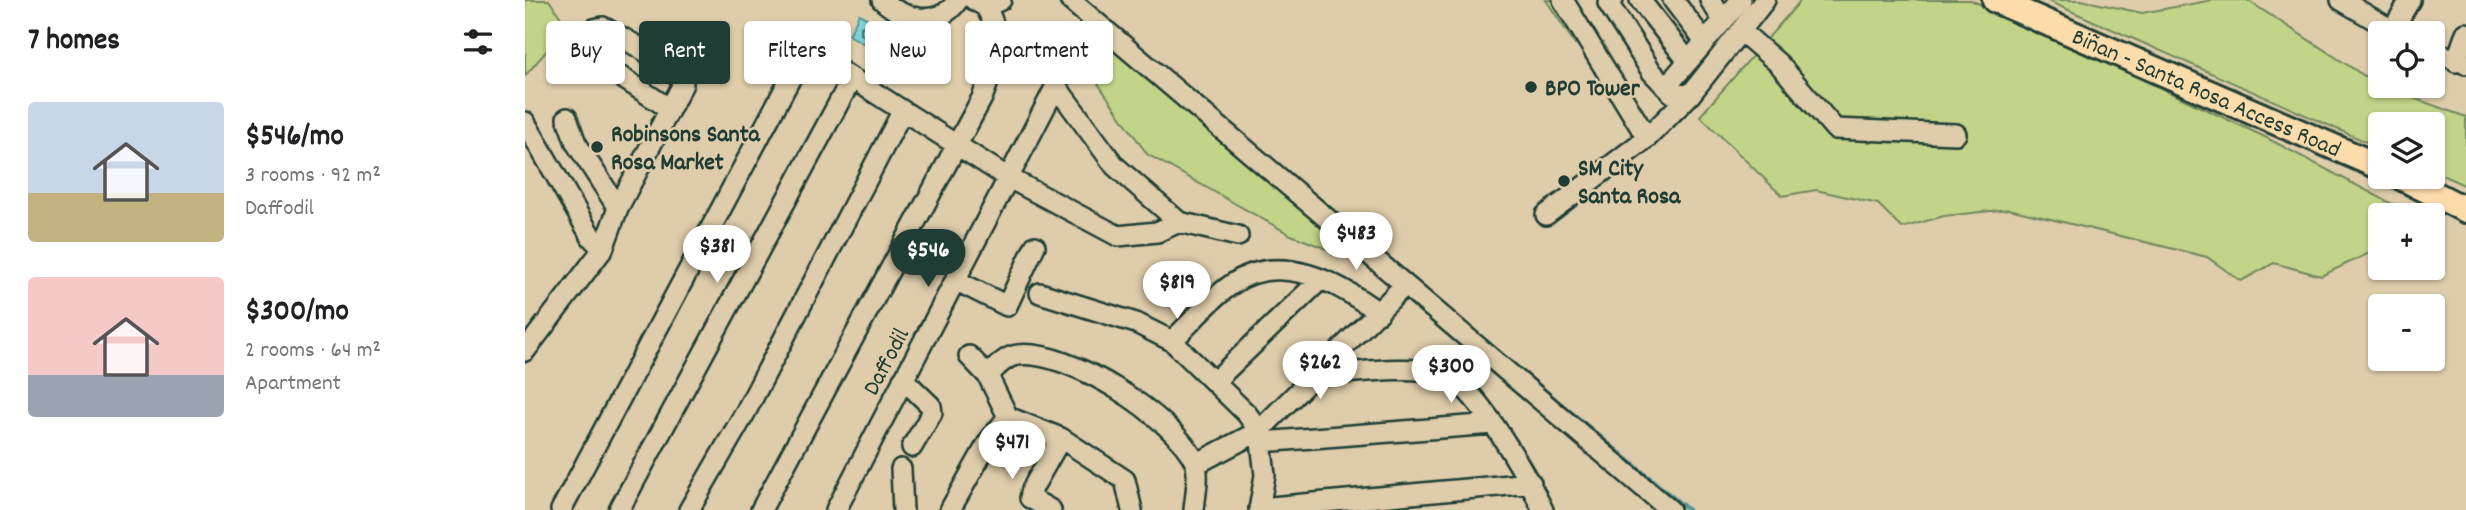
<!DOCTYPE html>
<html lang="en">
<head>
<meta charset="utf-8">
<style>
  body { margin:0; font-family:Dekko,sans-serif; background:#f6f6f6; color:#202124; height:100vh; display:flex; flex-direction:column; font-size:26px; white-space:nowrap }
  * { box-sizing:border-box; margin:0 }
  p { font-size:23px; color:#757577 }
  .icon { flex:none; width:38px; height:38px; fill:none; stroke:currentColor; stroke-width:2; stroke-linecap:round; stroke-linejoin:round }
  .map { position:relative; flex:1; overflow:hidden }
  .drawer { display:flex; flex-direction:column; background:#fff; width:525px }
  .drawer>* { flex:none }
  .guide { position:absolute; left:21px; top:21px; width:665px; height:63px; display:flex; gap:14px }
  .buttons { position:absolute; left:1843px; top:21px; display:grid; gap:14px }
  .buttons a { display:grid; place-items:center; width:77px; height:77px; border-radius:7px; background:#fff; box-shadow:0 2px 5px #0004; font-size:35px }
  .price { position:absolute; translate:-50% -60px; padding:0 16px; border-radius:24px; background:#fff; color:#222; font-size:23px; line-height:46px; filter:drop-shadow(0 2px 4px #0008) }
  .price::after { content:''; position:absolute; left:50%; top:42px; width:21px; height:16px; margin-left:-10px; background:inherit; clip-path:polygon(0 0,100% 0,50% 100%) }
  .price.current { background:#1f3d34; color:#fff }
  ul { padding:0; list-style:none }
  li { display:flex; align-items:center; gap:21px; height:175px; padding:0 28px }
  li span { display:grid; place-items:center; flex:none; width:196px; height:140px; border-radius:7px; color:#555 }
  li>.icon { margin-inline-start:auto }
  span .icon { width:84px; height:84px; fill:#fffc; stroke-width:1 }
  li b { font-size:30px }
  h2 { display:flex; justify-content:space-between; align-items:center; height:84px; padding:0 28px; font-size:30px }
  .pill { padding:0 24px; border-radius:7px; background:#fff; box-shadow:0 2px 5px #0004; font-size:24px; line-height:63px }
  .pill.current { background:#1f3d34; color:#fff }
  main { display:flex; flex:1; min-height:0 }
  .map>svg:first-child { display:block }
  .green { fill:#c2d488; stroke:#70885e; stroke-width:2 }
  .water { fill:#7fd0d7; stroke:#599596; stroke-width:2 }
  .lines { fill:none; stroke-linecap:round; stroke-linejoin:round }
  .shore { stroke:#457875; stroke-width:2 }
  .stream { stroke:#599596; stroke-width:4.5 }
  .minor-casing { stroke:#1f3d34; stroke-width:24 }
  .major-casing { stroke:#1f3d34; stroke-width:30 }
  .minor { stroke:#deccaa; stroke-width:19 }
  .major { stroke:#fddcac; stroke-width:24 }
  .poi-dot { fill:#1f3d34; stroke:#deccaa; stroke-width:2.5 }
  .labels { text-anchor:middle; stroke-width:5; stroke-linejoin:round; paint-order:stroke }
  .poi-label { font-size:24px; font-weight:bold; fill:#1f3d34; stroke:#deccaa; text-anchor:start }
  .street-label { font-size:24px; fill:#1f3d34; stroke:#deccaa }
</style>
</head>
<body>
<main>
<section class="drawer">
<h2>7 homes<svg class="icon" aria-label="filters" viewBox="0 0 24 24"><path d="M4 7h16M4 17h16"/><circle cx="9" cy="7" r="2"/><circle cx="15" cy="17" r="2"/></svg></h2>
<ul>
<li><span style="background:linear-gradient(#c9d6e8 65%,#c2b280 0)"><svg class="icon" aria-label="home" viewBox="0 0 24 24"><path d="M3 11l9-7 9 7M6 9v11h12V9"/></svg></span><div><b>$546/mo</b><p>3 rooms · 92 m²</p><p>Daffodil</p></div></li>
<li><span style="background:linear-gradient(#f6c9c9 70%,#9aa5b1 0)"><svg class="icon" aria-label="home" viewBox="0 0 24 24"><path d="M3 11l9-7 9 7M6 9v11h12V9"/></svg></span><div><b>$300/mo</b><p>2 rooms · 64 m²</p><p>Apartment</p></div></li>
</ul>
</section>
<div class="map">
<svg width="1941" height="510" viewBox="0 0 1941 510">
  <rect width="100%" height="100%" fill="#deccaa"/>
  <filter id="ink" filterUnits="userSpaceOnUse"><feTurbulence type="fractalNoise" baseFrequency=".0143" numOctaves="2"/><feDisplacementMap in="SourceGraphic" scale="14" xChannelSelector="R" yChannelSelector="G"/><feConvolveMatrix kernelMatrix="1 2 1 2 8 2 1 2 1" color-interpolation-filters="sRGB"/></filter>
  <g filter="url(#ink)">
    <path class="green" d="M 0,0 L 24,0 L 42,27 L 0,76 Z
      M 1021,0 L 1031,0 L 1057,41 L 1050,44 Z
      M 1276,0 L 1446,0 L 1738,136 L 1888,215 L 1855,215 L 1855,248 L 1796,276 L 1749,263 L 1716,281 L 1682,257 L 1484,209 L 1419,216 L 1377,228 L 1353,204 L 1291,190 L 1257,196 L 1175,116 Z
      M 1521,0 L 1556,0 L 1617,13 L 1688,0 L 1722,0 L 1855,86 L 1941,117 L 1941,186 L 1908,171 L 1908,124 L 1855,124 L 1855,148 Z
      M 580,37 L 856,270 L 766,235 L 622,154 L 558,62 Z"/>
    <path class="water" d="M 334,14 L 374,36 L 362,57 L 324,35 Z"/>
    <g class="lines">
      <path class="shore" d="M 340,25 L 362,38 L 361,45 L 336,34 L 336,27 Z"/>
      <path class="stream" d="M 789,195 L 900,289
        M 981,358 L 1163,510"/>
      <g class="minor-casing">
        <path id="minor" d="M 357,0 C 380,21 415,28 433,0
          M 449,0 L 461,7 L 476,0
          M 545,0 L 1145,510
          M 1038,0 L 1122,138 L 1165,95 L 1240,0
          M 1088,0 L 1083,3 L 1127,72 L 1147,93 L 1165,95
          M 1115,0 L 1163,61
          M 1148,0 L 1180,42
          M 1185,0 L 1198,20
          M 1816,0 L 1872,33
          M 1216,31 L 1254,64 L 1310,129 L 1431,134
          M 1867,31 L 1885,0
          M 1908,51 L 1941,64
          M 525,52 L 531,86 L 590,166 L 654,222 L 713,236
          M 1931,62 L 1941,33
          M 1141,87 L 1216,0
          M 42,118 L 51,143 L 93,208
          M 0,122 L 67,238 L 78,249
          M 1021,215 L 1122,138
          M 430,280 L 482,306 L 510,246
          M 515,293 L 611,323 L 647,341 L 722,414 L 734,431 L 736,442 L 740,475 L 734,510
          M 647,341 C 666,323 684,300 706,285 C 754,250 814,283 854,313
          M 0,351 L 78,249 L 93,208 L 158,84 C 155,69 93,35 78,27 L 69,29 L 58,45 L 67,58 L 145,109
          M 793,375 C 833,373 878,365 917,373 C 949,380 1004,480 1018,510
          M 463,376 C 471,367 481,356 493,355 C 544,349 649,417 670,462 C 675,474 670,497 669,510
          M 378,379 L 406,406 L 407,413 L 387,447
          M 689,382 L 795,280
          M 483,417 L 536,438 L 600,480 L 607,510
          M 736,442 L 968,424
          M 671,464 L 734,431 L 879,286
          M 376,469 L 378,510
          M 734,508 L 1006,483
          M 36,510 L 281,49 L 482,177 L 593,236 L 632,232 L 654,222
          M 94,510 L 326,80
          M 164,510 L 220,413 L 377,112
          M 236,510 L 457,98 C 471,60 481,45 461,7
          M 311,510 L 531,86
          M 425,510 L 464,441 L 483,417 L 463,376 L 444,356
          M 526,510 L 505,498 L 507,489 L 536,438"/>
      </g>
      <g class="major-casing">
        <g id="major">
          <path id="s1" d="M 1470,0 L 1855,167"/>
          <path d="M 1876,177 L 1941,210"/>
        </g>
      </g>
      <use href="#minor" class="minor"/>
      <use href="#major" class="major"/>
    </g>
  </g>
  <g class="poi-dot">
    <circle cx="1006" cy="87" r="7"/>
    <circle cx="72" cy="147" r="7"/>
    <circle cx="1039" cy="181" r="7"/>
  </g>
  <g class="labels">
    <g class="poi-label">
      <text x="1020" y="95">BPO Tower</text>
      <text x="86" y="141">Robinsons Santa<tspan x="86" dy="28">Rosa Market</tspan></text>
      <text x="1053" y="175">SM City<tspan x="1053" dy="28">Santa Rosa</tspan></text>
    </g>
    <g class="street-label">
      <text dy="8" stroke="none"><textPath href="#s1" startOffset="231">Biñan - Santa Rosa Access Road</textPath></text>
      <text transform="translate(360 361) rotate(-62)" y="8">Daffodil</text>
    </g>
  </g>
</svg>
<div class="buttons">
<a><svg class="icon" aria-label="locate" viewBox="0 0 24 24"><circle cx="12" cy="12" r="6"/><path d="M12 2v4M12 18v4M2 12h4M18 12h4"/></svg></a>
<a><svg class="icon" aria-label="layers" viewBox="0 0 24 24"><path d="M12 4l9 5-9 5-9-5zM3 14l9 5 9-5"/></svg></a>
<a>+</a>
<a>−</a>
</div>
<b class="price" style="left:831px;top:272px">$483</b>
<b class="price" style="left:192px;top:285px">$381</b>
<b class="price current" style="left:403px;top:289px">$546</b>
<b class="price" style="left:652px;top:321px">$819</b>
<b class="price" style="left:795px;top:401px">$262</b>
<b class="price" style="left:926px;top:405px">$300</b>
<b class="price" style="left:487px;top:481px">$471</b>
<div class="guide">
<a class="pill">Buy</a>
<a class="pill current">Rent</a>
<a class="pill">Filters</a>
<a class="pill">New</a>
<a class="pill">Apartment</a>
</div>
</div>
</main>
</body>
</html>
